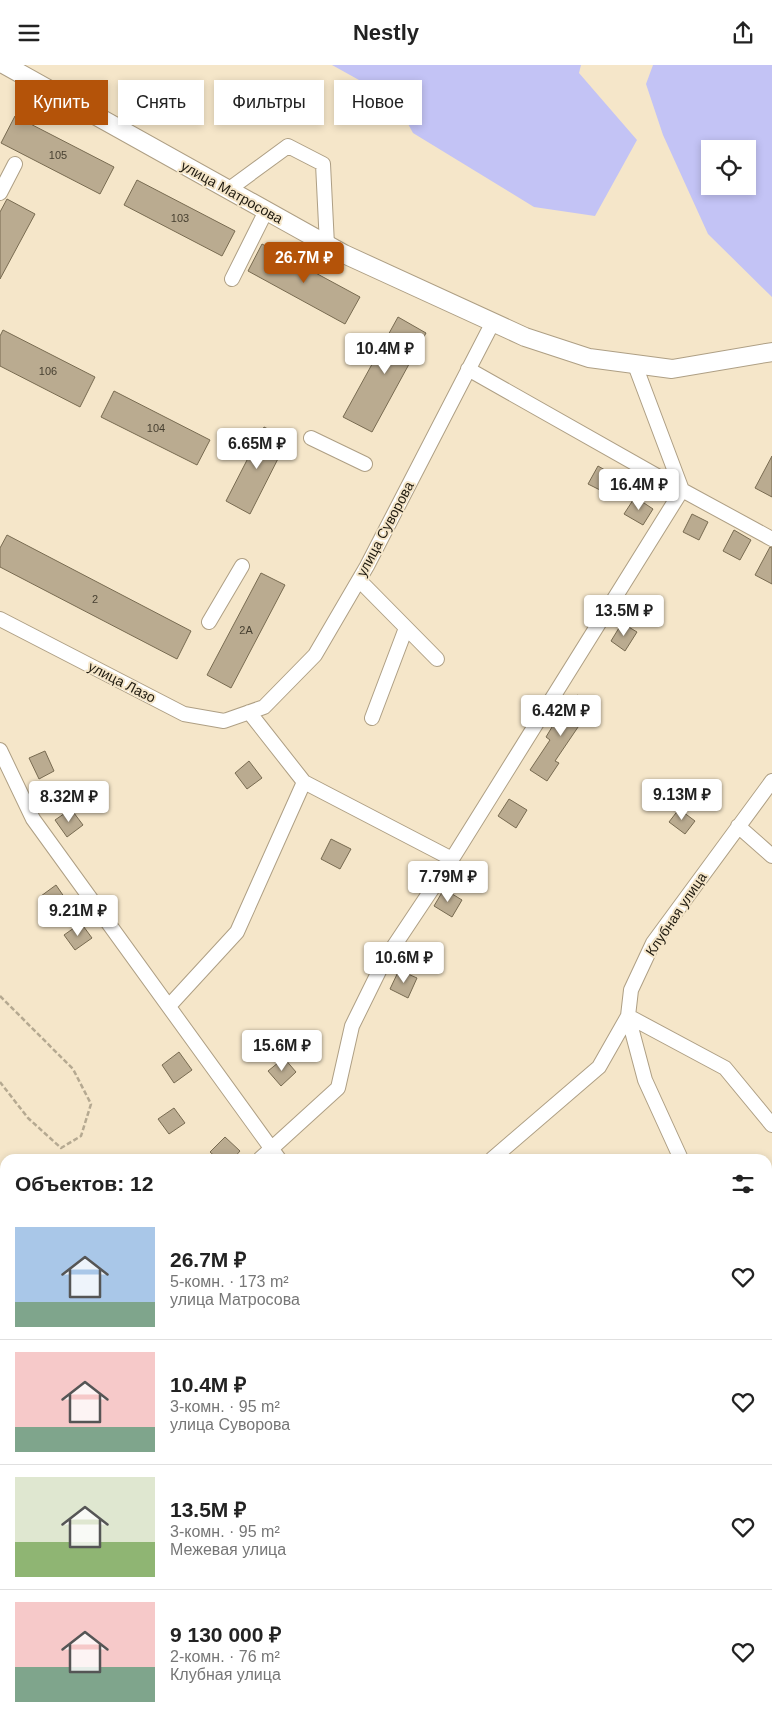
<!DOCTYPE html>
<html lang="ru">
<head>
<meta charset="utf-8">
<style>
  body { margin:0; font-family:Helvetica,sans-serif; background:#f6f6f6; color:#222; height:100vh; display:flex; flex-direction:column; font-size:19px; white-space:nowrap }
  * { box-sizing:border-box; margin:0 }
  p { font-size:16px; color:#767676 }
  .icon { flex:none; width:28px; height:28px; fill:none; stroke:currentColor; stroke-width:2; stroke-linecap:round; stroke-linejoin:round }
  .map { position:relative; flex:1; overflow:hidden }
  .details { position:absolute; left:0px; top:1089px; width:772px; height:571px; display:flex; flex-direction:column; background:#fff; border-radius:15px 15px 0 0; box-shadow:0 2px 8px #0003 }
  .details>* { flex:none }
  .banner { position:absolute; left:15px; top:15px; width:500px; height:45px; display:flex; gap:10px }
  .tools { position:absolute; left:701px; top:75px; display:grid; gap:10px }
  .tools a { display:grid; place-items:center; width:55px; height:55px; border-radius:0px; background:#fff; box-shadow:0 2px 8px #0003; font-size:25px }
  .price { position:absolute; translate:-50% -42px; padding:0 11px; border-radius:5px; background:#fff; color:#222; font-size:16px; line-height:32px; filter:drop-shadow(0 1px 2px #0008) }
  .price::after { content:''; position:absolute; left:50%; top:30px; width:15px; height:11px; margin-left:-8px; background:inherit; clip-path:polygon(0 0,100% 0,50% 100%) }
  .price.selected { background:#b45309; color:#fff }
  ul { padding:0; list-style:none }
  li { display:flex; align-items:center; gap:15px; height:125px; padding:0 15px }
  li+li { border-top:1px solid #e0e0e0 }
  li span { display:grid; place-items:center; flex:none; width:140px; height:100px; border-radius:0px; color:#555 }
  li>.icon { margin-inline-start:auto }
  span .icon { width:60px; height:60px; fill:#fffc; stroke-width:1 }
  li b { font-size:21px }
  h2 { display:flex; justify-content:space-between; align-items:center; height:60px; padding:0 15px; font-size:21px }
  .chip { padding:0 18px; border-radius:0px; background:#fff; box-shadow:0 2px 8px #0003; font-size:18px; line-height:45px }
  .chip.selected { background:#b45309; color:#fff }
  header { display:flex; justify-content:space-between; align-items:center; height:65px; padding:0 15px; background:#fff; font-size:22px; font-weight:700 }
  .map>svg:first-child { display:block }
  .green { fill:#c3c3f5; fill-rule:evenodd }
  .building { fill:#baab90; stroke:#786b51 }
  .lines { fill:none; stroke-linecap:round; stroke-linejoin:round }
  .minor-casing { stroke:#ae9f84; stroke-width:16 }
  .major-casing { stroke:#ae9f84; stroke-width:20 }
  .path { stroke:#b5a991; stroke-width:2.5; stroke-dasharray:5 2.5; stroke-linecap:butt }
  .minor { stroke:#fff; stroke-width:14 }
  .major { stroke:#fff; stroke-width:18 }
  .labels { text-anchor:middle; stroke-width:4; stroke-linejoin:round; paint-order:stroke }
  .number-label { font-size:11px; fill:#463f30 }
  .street-label { font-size:14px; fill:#201b10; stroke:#f5e6c9 }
</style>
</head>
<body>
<header><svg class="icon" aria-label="menu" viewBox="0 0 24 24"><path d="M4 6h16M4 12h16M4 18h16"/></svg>Nestly<svg class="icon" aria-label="share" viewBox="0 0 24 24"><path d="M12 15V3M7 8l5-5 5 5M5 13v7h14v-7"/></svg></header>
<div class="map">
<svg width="772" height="1659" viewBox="0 0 772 1659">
  <rect width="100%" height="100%" fill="#f5e6c9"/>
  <path class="green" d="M 332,0 L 581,0 L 579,8 L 637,75 L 595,151 L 534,142 L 413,68 L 395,35 Z
    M 653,0 L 772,0 L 772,232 L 708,169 L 663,70 L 646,19 ZM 710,84 L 748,84 L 748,121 L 710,121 Z"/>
  <path class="building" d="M 15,51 L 114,102 L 100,129 L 1,78 Z
    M 137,115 L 235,166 L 222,191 L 124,140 Z
    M 7,134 L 35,149 L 0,214 L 0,147 Z
    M 262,179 L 360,232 L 345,259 L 248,206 Z
    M 398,252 L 426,268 L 372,367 L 343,352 Z
    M 3,265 L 95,312 L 80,342 L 0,301 L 0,271 Z
    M 114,326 L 210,375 L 197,400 L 101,352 Z
    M 264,362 L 288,374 L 250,449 L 226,436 Z
    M 772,391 L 772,432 L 755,423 Z
    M 598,401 L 617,412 L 608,429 L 588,419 Z
    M 635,432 L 653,444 L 643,460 L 624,449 Z
    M 692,449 L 708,457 L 699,475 L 683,467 Z
    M 734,465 L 751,475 L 740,495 L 723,486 Z
    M 7,470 L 191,566 L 177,594 L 0,502 L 0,483 Z
    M 770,482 L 772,483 L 772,519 L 755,510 Z
    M 261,508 L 285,520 L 231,623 L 207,610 Z
    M 622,558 L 637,567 L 625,586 L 611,576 Z
    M 577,630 L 593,640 L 555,696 L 559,698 L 547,716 L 530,705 L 550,675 L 546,672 L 558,652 L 561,654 Z
    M 45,686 L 54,706 L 39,714 L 29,693 Z
    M 249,696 L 262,713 L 247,724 L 235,708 Z
    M 509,734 L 527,745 L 516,763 L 498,751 Z
    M 71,744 L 83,760 L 67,772 L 55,755 Z
    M 679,744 L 695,756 L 685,769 L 669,757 Z
    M 331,774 L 351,784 L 340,804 L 321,794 Z
    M 56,820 L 67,836 L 52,847 L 41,831 Z
    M 444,824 L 462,835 L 452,852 L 434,841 Z
    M 81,858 L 92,873 L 75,885 L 64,870 Z
    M 399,905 L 417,913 L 408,933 L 390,924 Z
    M 179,987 L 192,1005 L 174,1018 L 162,1000 Z
    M 284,993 L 296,1007 L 281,1021 L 268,1006 Z
    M 174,1043 L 185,1058 L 169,1069 L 158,1054 Z
    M 225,1072 L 240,1086 L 233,1094 L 218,1094 L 210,1087 Z"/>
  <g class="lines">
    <g class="minor-casing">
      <path id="minor" d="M 228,125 L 288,81 L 323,99 L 327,180
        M 0,128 L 15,99
        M 232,214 L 266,146
        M 468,304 L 682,425 L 772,474
        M 311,373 L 365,399
        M 359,515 L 437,594
        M 0,554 L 184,649 L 224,656 L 264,642 L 315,590 L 367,501 L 493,257
        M 209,557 L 242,501
        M 249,647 L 304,717 L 452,794
        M 372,653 L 406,563
        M 0,685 L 33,754 L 279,1094
        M 738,761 L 772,791
        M 169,941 L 237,867 L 304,717
        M 628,951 L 725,1003 L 772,1060
        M 628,951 L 645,1015 L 681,1094
        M 260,1094 L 338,1023 L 352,961 L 384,896 L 452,794 L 682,425 L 635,300
        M 492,1094 L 599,1002 L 628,951 L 631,925 L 653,878 L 772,716
        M 0,1189 L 5,1186
        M 768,1264 L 772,1272
        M 768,1524 L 772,1530
        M 768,1618 L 772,1614
        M 768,1633 L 772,1637
        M 116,1655 L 116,1659
        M 520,1659 L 521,1655
        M 733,1659 L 736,1655"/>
    </g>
    <g class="major-casing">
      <path id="major" d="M 5,0 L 344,189 L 525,272 L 589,293 L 672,304 L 772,287"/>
    </g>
    <path class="path" d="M 0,931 L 73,1004 L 91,1039 L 81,1071 L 61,1083 L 28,1053 L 0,1017"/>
    <use href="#minor" class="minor"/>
    <use href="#major" class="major"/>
  </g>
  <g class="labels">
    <g class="number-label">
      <text x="58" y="94">105</text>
      <text x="180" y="157">103</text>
      <text x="48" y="310">106</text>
      <text x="156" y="367">104</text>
      <text x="95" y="538">2</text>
      <text x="246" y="569">2А</text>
    </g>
    <g class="street-label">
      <text transform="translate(232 127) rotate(29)" y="5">улица Матросова</text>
      <text transform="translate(385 464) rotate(-62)" y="5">улица Суворова</text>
      <text transform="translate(122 617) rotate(27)" y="5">улица Лазо</text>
      <text transform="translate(676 849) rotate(-56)" y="5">Клубная улица</text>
    </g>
  </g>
</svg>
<div class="tools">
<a><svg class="icon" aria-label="locate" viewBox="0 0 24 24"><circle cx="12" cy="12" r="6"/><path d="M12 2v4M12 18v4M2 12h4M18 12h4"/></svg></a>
</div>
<b class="price selected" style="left:304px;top:219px">26.7M ₽</b>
<b class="price" style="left:385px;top:310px">10.4M ₽</b>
<b class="price" style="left:257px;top:405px">6.65M ₽</b>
<b class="price" style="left:639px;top:446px">16.4M ₽</b>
<b class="price" style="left:624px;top:572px">13.5M ₽</b>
<b class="price" style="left:561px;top:672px">6.42M ₽</b>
<b class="price" style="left:682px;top:756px">9.13M ₽</b>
<b class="price" style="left:69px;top:758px">8.32M ₽</b>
<b class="price" style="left:448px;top:838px">7.79M ₽</b>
<b class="price" style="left:78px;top:872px">9.21M ₽</b>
<b class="price" style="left:404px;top:919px">10.6M ₽</b>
<b class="price" style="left:282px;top:1007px">15.6M ₽</b>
<div class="banner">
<a class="chip selected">Купить</a>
<a class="chip">Снять</a>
<a class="chip">Фильтры</a>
<a class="chip">Новое</a>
</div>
<section class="details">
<h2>Объектов: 12<svg class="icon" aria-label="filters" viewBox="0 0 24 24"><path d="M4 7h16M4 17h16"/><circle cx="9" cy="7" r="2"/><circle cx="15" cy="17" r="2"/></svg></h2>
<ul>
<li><span style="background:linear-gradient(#a9c7e8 75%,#7fa58c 0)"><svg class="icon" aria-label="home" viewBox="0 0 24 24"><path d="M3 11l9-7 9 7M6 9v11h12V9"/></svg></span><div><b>26.7M ₽</b><p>5-комн. · 173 m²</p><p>улица Матросова</p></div><svg class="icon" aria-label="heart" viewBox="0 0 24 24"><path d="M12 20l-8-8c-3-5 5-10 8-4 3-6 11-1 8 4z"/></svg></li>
<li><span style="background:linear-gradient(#f6c9c9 75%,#7fa58c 0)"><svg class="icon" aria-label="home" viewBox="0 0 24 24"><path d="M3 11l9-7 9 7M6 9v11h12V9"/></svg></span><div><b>10.4M ₽</b><p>3-комн. · 95 m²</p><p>улица Суворова</p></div><svg class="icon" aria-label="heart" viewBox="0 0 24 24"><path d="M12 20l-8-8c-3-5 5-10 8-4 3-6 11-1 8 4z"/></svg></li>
<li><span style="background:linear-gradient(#dfe7d0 65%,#8fb573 0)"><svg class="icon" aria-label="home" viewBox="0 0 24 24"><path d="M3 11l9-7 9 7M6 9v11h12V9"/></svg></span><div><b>13.5M ₽</b><p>3-комн. · 95 m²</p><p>Межевая улица</p></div><svg class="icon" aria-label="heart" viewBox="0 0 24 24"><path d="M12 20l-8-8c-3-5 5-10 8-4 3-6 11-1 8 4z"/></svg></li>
<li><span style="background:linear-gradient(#f6c9c9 65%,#7fa58c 0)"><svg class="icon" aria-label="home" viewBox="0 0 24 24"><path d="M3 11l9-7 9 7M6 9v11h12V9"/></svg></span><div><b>9 130 000 ₽</b><p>2-комн. · 76 m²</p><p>Клубная улица</p></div><svg class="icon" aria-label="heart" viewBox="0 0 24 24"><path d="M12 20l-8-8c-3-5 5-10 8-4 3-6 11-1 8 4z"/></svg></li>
</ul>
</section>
</div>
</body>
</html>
